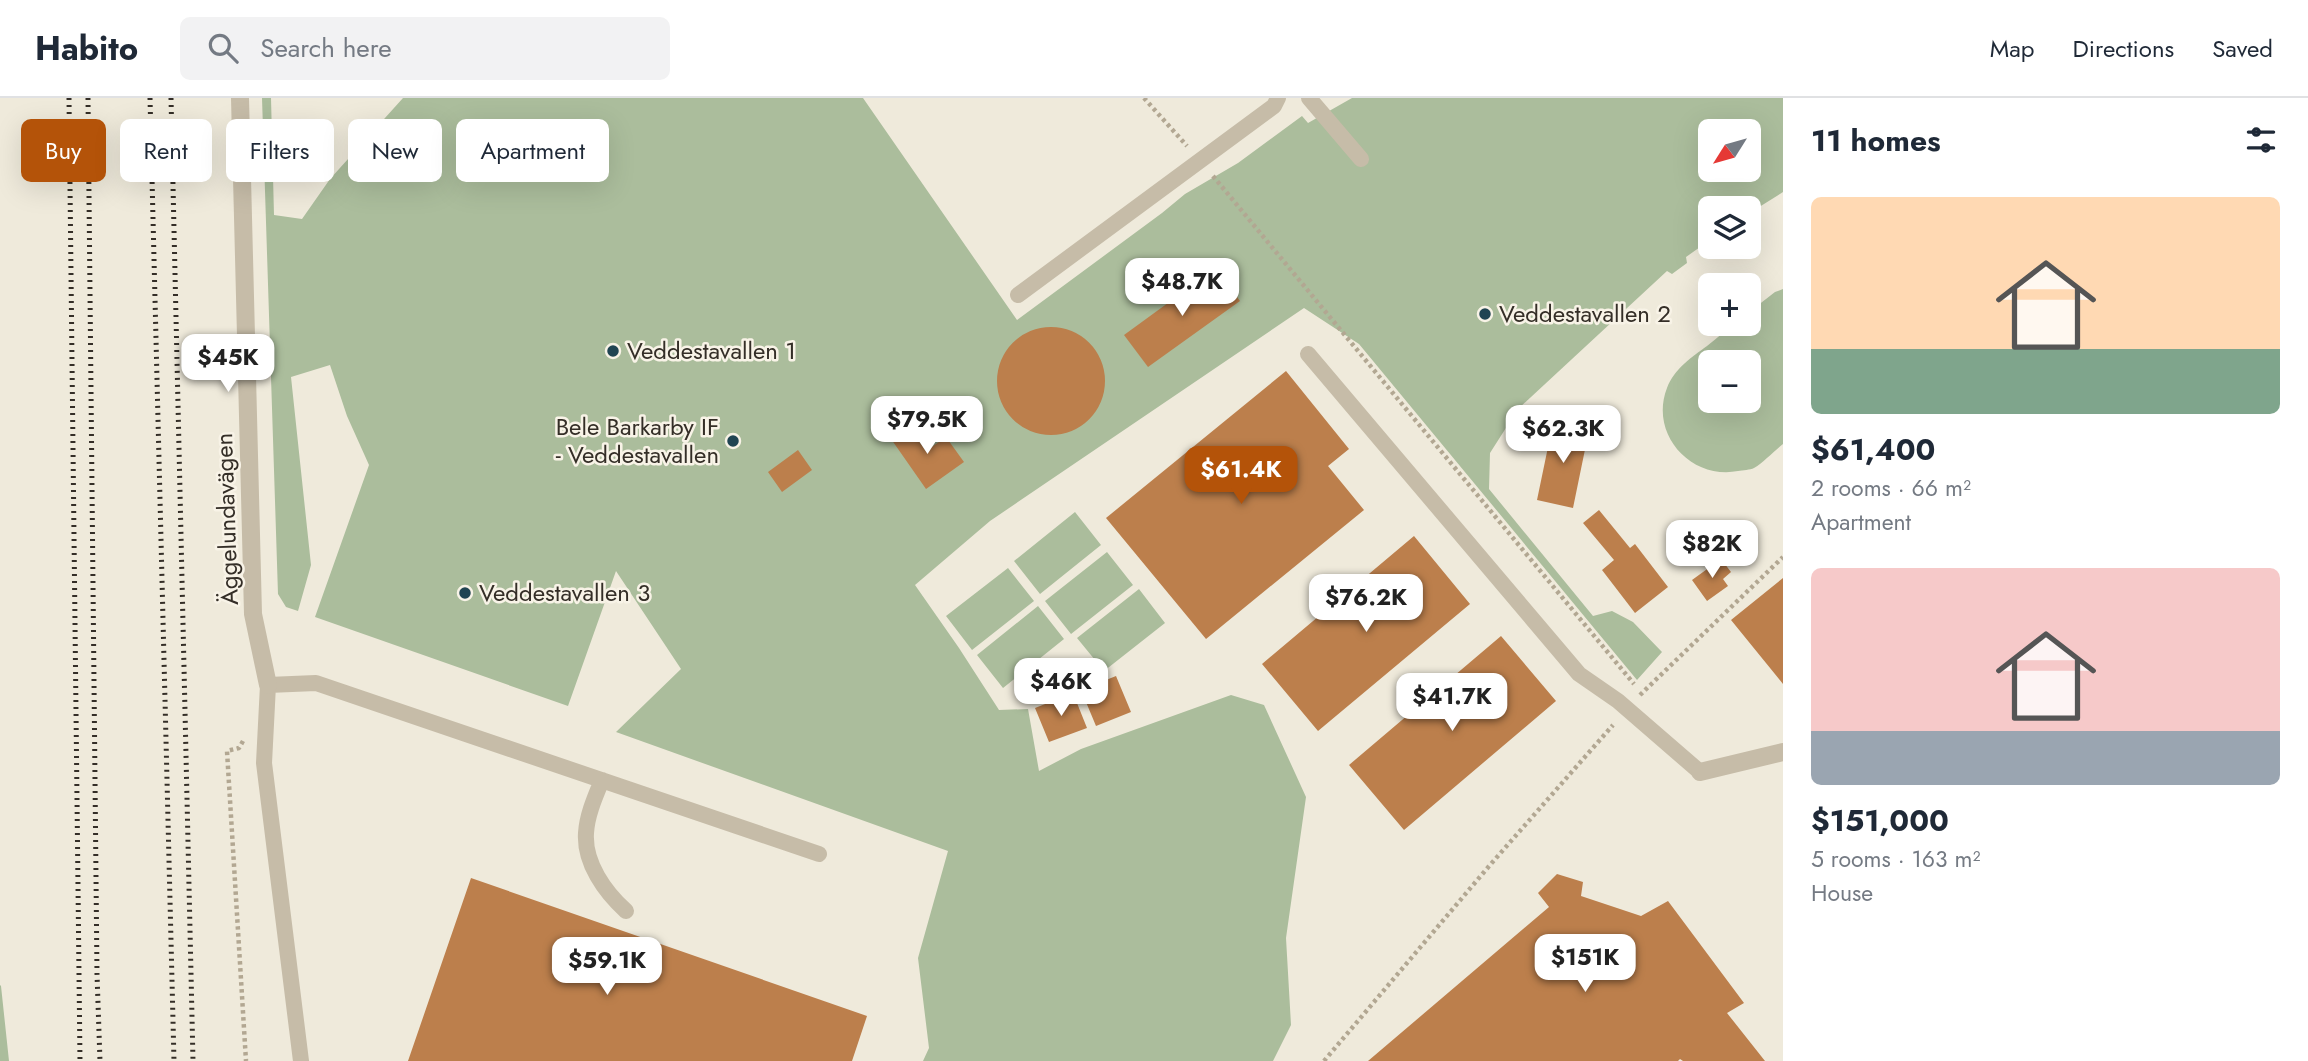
<!DOCTYPE html>
<html lang="en">
<head>
<meta charset="utf-8">
<style>
  body { margin:0; font-family:Jost,sans-serif; background:#f2f2f3; color:#1f2937; height:100vh; display:flex; flex-direction:column; font-size:26px; white-space:nowrap }
  * { box-sizing:border-box; margin:0 }
  p { font-size:23px; color:#747a83 }
  .icon { flex:none; width:38px; height:38px; fill:none; stroke:currentColor; stroke-width:2; stroke-linecap:round; stroke-linejoin:round }
  .map { position:relative; flex:1; overflow:hidden }
  .details { display:flex; flex-direction:column; background:#fff; width:525px }
  .details>* { flex:none }
  .guide { position:absolute; left:21px; top:21px; width:665px; height:63px; display:flex; gap:14px }
  .needle { width:46px; rotate:233deg }
  .buttons { position:absolute; left:1698px; top:21px; display:grid; gap:14px }
  .buttons a { display:grid; place-items:center; width:63px; height:63px; border-radius:10px; background:#fff; box-shadow:0 7px 28px #0002; font-size:35px }
  .price { position:absolute; translate:-50% -60px; padding:0 16px; border-radius:14px; background:#fff; color:#222; font-size:23px; line-height:46px; filter:drop-shadow(0 2px 4px #0008) }
  .price::after { content:''; position:absolute; left:50%; top:42px; width:21px; height:16px; margin-left:-10px; background:inherit; clip-path:polygon(0 0,100% 0,50% 100%) }
  .price.selected { background:#b45309; color:#fff }
  ul { padding:0; list-style:none }
  li { display:grid; align-content:center; gap:14px; height:371px; padding:0 28px }
  li span { display:grid; place-items:center; height:217px; border-radius:10px; color:#555 }
  li>.icon { margin-inline-start:auto }
  span .icon { width:126px; height:126px; fill:#fffc; stroke-width:1 }
  li b { font-size:30px }
  h2 { display:flex; justify-content:space-between; align-items:center; height:84px; padding:0 28px; font-size:30px }
  .chip { padding:0 24px; border-radius:10px; background:#fff; box-shadow:0 7px 28px #0002; font-size:24px; line-height:63px }
  .chip.selected { background:#b45309; color:#fff }
  header { display:flex; align-items:center; gap:42px; box-sizing:border-box; height:98px; padding:0 35px; background:#fff; border-bottom:2px solid #e0e1e3 }
  header strong { font-size:33px }
  nav { display:flex; gap:38px; margin-inline-start:auto; font-size:24px }
  .search { width:490px; height:63px; background:#f2f2f3; display:flex; align-items:center; gap:18px; box-sizing:border-box; padding:0 24px; border-radius:10px; color:#747a83; font-size:26px }
  main { display:flex; flex:1; min-height:0 }
  .map>svg:first-child { display:block }
  .green { fill:#abbd9c; fill-rule:evenodd }
  .building { fill:#bc7f4c }
  .lines { fill:none; stroke-linecap:round; stroke-linejoin:round }
  .path { stroke:#b2a792; stroke-width:4.5; stroke-dasharray:3.5 3.5; stroke-linecap:butt }
  .lane { stroke:#c6bca8; stroke-width:16 }
  .street { stroke:#c6bca8; stroke-width:18 }
  .rail { stroke:#342e27; stroke-width:5; stroke-dasharray:2 5; stroke-linecap:butt }
  .poi-dot { fill:#204452; stroke:#f8f3e7; stroke-width:2.5 }
  .labels { text-anchor:middle; stroke-width:5; stroke-linejoin:round; paint-order:stroke }
  .poi-label { font-size:24px; fill:#342e27; stroke:#f8f3e7; text-anchor:start }
  .street-label { font-size:24px; fill:#342e27; stroke:#f8f3e7 }
</style>
</head>
<body>
<header>
<strong>Habito</strong>
<div class="search"><svg class="icon" aria-label="search" viewBox="0 0 24 24"><circle cx="10" cy="10" r="6"/><path d="M15 15l6 6"/></svg>Search here</div>
<nav><a>Map</a><a>Directions</a><a>Saved</a></nav>
</header>
<main>
<div class="map">
<svg width="1783" height="963" viewBox="0 0 1783 963">
  <rect width="100%" height="100%" fill="#efeadb"/>
  <path class="green" d="M 262,0 L 271,0 L 274,117 L 302,121 L 330,81 L 403,0 L 863,0 L 1017,222 L 1162,115 L 1185,96 L 1238,65 L 1302,18 L 1308,25 L 1352,0 L 1783,0 L 1783,94 L 1748,116 L 1748,110 L 1710,110 L 1710,142 L 1686,159 L 1687,165 L 1672,176 L 1667,173 L 1518,311 L 1490,355 L 1489,391 L 1593,518 L 1612,513 L 1633,524 L 1662,554 L 1637,582 L 1359,246 L 1304,210 L 990,423 L 915,487 L 959,550 L 999,612 L 1028,611 L 1039,673 L 1081,651 L 1231,597 L 1264,607 L 1306,699 L 1286,840 L 1291,927 L 1273,963 L 923,963 L 929,950 L 918,860 L 948,753 L 616,634 L 681,571 L 616,473 L 568,608 L 315,519 L 369,367 L 347,318 L 330,267 L 291,279 L 311,467 L 298,513 L 286,509 L 278,496 ZM 1710,33 L 1748,33 L 1748,72 L 1710,72 Z
    M 1783,191 L 1783,346 C 1774,353 1764,364 1754,370 C 1750,372 1743,372 1738,373 C 1691,382 1649,336 1667,290 C 1674,271 1692,259 1707,248 C 1721,237 1731,226 1748,226 L 1748,215 L 1775,194 ZM 1710,264 L 1748,264 L 1748,303 L 1710,303 Z
    M 1075,414 L 1101,447 L 1040,496 L 1014,463 Z
    M 1107,454 L 1133,487 L 1071,536 L 1045,503 Z
    M 1008,470 L 1034,503 L 972,552 L 946,518 Z
    M 1139,491 L 1165,525 L 1104,573 L 1077,540 Z
    M 1038,508 L 1064,541 L 1003,590 L 977,557 Z
    M 0,887 L 1,888 L 9,963 L 0,963 Z"/>
  <path class="building" d="M 1216,170 L 1240,203 L 1148,269 L 1124,237 Z
    M997 283a54 54 0 1 1 108 0a54 54 0 1 1-108 0Z
    M 1286,273 L 1349,351 L 1328,368 L 1364,412 L 1206,541 L 1106,420 Z
    M 1553,325 L 1589,332 L 1573,410 L 1537,402 Z
    M 907,326 L 926,353 L 946,339 L 964,364 L 926,391 L 889,338 Z
    M 798,352 L 812,372 L 782,394 L 768,374 Z
    M 1599,412 L 1630,450 L 1635,446 L 1668,489 L 1635,515 L 1602,472 L 1614,462 L 1583,425 Z
    M 1414,438 L 1470,506 L 1318,633 L 1262,566 Z
    M 1721,461 L 1731,474 L 1723,481 L 1728,488 L 1707,503 L 1692,482 Z
    M 1783,480 L 1783,586 L 1731,522 Z
    M 1501,538 L 1556,603 L 1404,732 L 1349,667 Z
    M 1116,578 L 1131,614 L 1096,628 L 1081,592 Z
    M 1073,595 L 1087,630 L 1049,644 L 1035,610 Z
    M 1557,776 L 1583,784 L 1581,798 L 1641,818 L 1668,803 L 1744,905 L 1727,915 L 1765,963 L 1683,963 L 1680,961 L 1678,963 L 1368,963 L 1549,809 L 1538,795 Z
    M 471,780 L 867,918 L 852,963 L 408,963 Z"/>
  <g class="lines">
    <path class="path" d="M 1144,0 L 1187,48
      M 1213,78 L 1634,586
      M 1640,597 L 1783,459
      M 243,643 L 239,650 L 227,653 L 246,963
      M 1324,963 L 1490,767 L 1613,627"/>
    <path class="lane" d="M 1309,0 L 1361,61
      M 1018,197 L 1274,8 L 1278,0
      M 1308,256 L 1579,576 L 1618,603 L 1700,674
      M 602,682 C 595,699 587,717 586,735 C 584,765 605,794 626,813
      M 301,963 L 264,665 L 268,587 L 316,585 L 819,756"/>
    <path class="street" d="M 240,0 L 253,516 L 268,587
      M 1700,674 L 1783,654"/>
    <path class="rail" d="M 69,0 L 80,963
      M 88,0 L 97,876 L 100,963
      M 150,0 L 174,963
      M 171,0 L 193,963"/>
  </g>
  <g class="poi-dot">
    <circle cx="1485" cy="216" r="7"/>
    <circle cx="613" cy="253" r="7"/>
    <circle cx="733" cy="343" r="7"/>
    <circle cx="465" cy="495" r="7"/>
  </g>
  <g class="labels">
    <g class="poi-label">
      <text x="1499" y="224">Veddestavallen 2</text>
      <text x="627" y="261">Veddestavallen 1</text>
      <text x="719" y="337" text-anchor="end">Bele Barkarby IF<tspan x="719" dy="28">- Veddestavallen</tspan></text>
      <text x="479" y="503">Veddestavallen 3</text>
    </g>
    <g class="street-label">
      <text transform="translate(227 421) rotate(-92)" y="8">Äggelundavägen</text>
    </g>
  </g>
</svg>
<div class="buttons">
<a><svg class="needle" viewBox="-14 -14 28 28"><path d="M0-13l5 13h-10z" fill="#e53935"/><path d="M0 13l5-13h-10z" fill="#747a83"/></svg></a>
<a><svg class="icon" aria-label="layers" viewBox="0 0 24 24"><path d="M12 4l9 5-9 5-9-5zM3 14l9 5 9-5"/></svg></a>
<a>+</a>
<a>−</a>
</div>
<b class="price" style="left:1182px;top:220px">$48.7K</b>
<b class="price" style="left:228px;top:296px">$45K</b>
<b class="price" style="left:927px;top:358px">$79.5K</b>
<b class="price" style="left:1563px;top:367px">$62.3K</b>
<b class="price selected" style="left:1241px;top:408px">$61.4K</b>
<b class="price" style="left:1712px;top:482px">$82K</b>
<b class="price" style="left:1366px;top:536px">$76.2K</b>
<b class="price" style="left:1061px;top:620px">$46K</b>
<b class="price" style="left:1452px;top:635px">$41.7K</b>
<b class="price" style="left:1585px;top:896px">$151K</b>
<b class="price" style="left:607px;top:899px">$59.1K</b>
<div class="guide">
<a class="chip selected">Buy</a>
<a class="chip">Rent</a>
<a class="chip">Filters</a>
<a class="chip">New</a>
<a class="chip">Apartment</a>
</div>
</div>
<section class="details">
<h2>11 homes<svg class="icon" aria-label="filters" viewBox="0 0 24 24"><path d="M4 7h16M4 17h16"/><circle cx="9" cy="7" r="2"/><circle cx="15" cy="17" r="2"/></svg></h2>
<ul>
<li><span style="background:linear-gradient(#ffd9b3 70%,#7fa58c 0)"><svg class="icon" aria-label="home" viewBox="0 0 24 24"><path d="M3 11l9-7 9 7M6 9v11h12V9"/></svg></span><div><b>$61,400</b><p>2 rooms · 66 m²</p><p>Apartment</p></div></li>
<li><span style="background:linear-gradient(#f6c9c9 75%,#9aa5b1 0)"><svg class="icon" aria-label="home" viewBox="0 0 24 24"><path d="M3 11l9-7 9 7M6 9v11h12V9"/></svg></span><div><b>$151,000</b><p>5 rooms · 163 m²</p><p>House</p></div></li>
</ul>
</section>
</main>
</body>
</html>
